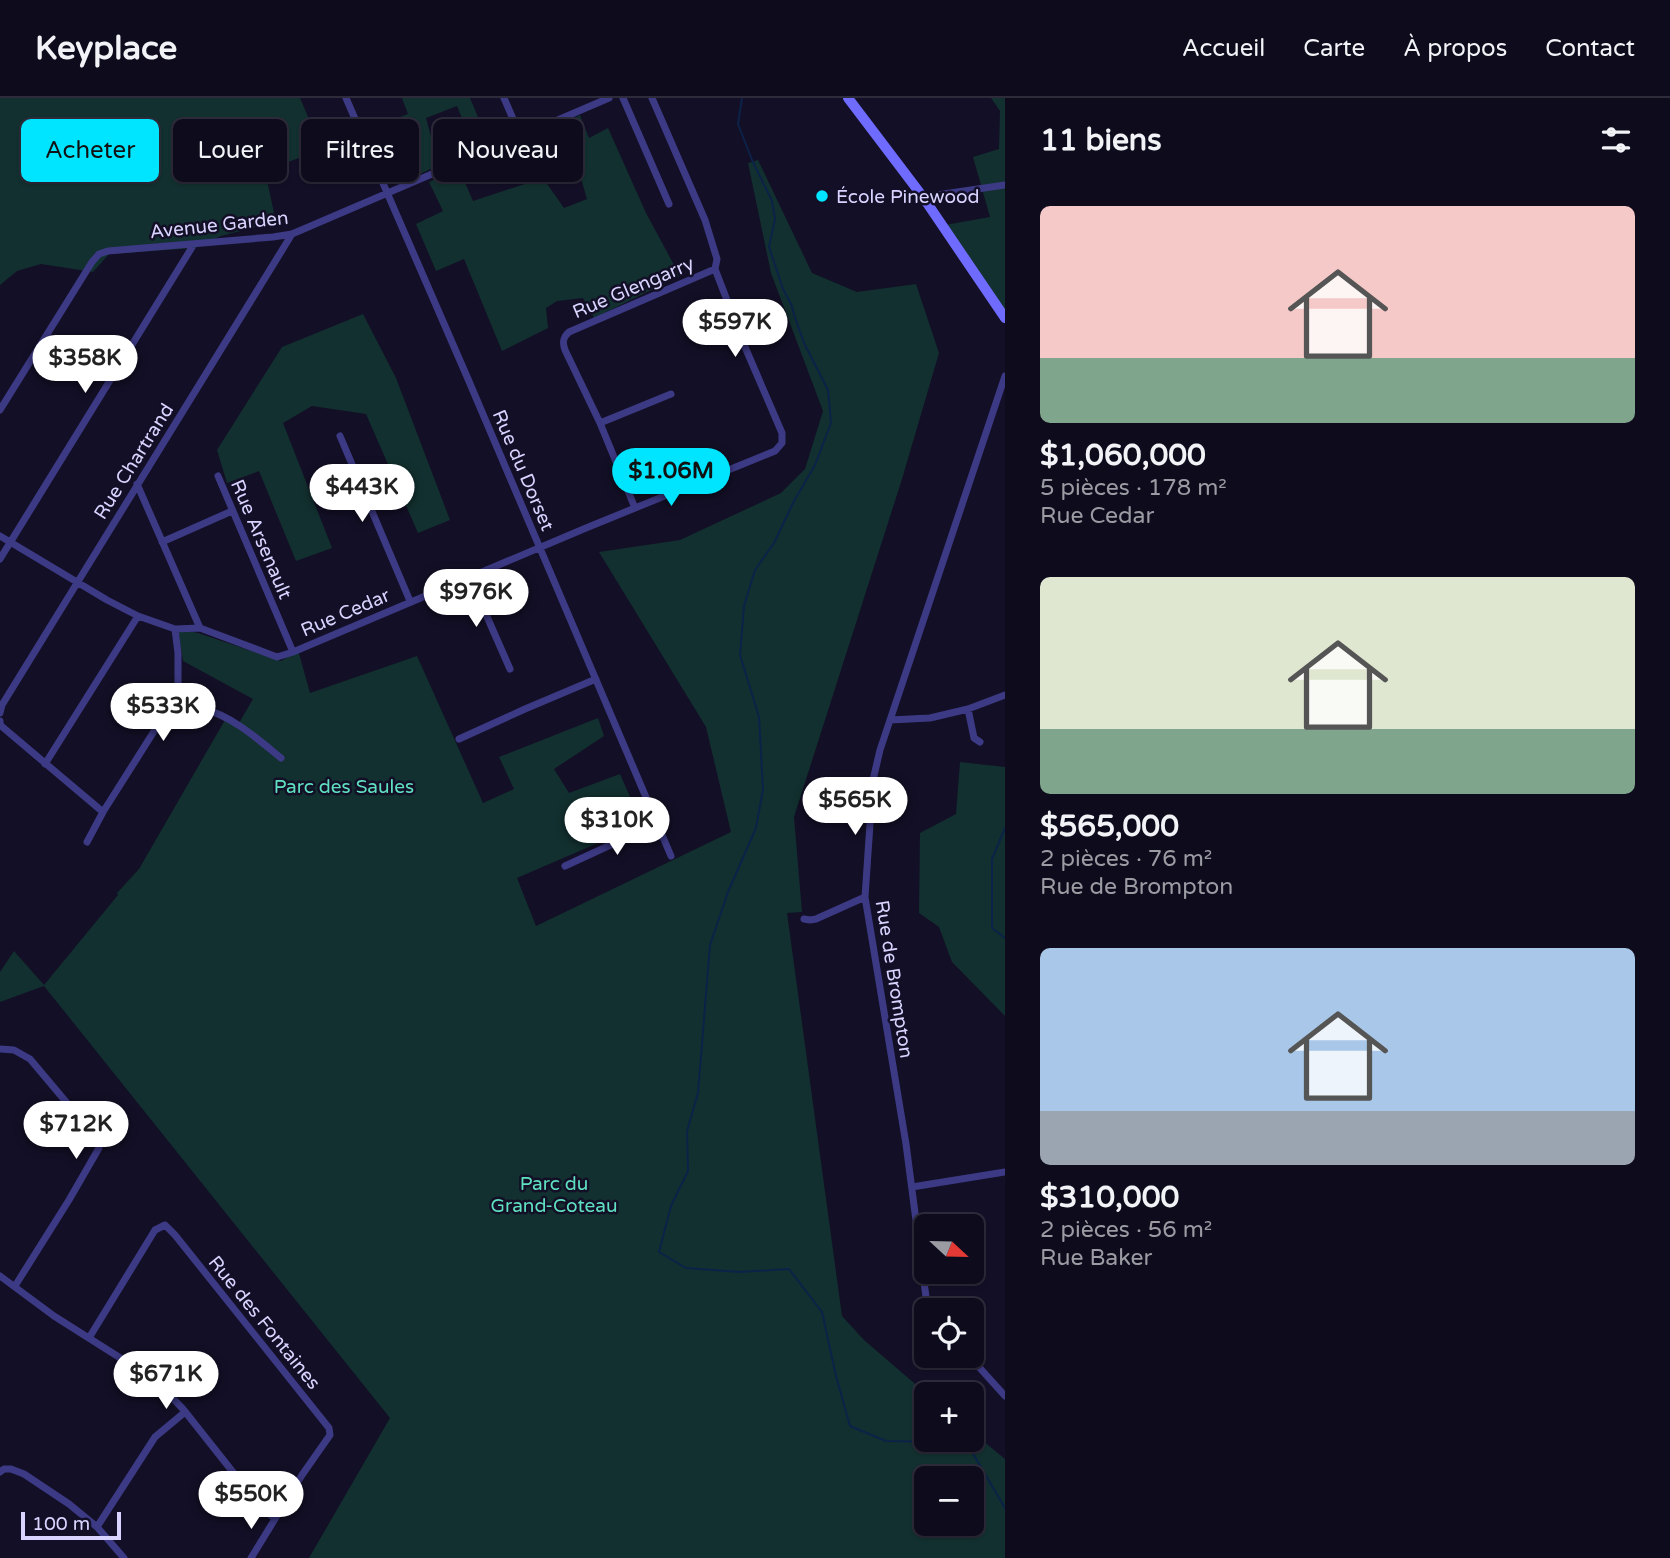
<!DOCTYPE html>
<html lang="fr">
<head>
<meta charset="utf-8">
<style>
  body { margin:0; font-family:"Varela Round",sans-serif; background:#1c1929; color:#f1f3f6; height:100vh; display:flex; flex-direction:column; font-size:26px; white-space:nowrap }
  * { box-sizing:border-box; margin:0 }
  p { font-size:23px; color:#9b9ba3 }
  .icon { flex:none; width:38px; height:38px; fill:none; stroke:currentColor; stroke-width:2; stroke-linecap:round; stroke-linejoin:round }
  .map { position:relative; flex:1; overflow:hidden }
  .sheet { display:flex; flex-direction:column; background:#0e0b1c; width:665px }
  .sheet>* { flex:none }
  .banner { position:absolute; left:21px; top:21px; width:665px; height:63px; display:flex; gap:14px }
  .needle { width:46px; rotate:112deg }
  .tools { position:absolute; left:914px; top:1116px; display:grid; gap:14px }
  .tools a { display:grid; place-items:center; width:70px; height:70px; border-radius:10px; background:#0e0b1c; box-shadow:0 2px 5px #0004,0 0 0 2px #2e2b3b; font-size:35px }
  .scale { position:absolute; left:21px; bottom:18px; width:100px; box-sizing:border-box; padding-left:7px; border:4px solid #d9d4ff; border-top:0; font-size:19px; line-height:24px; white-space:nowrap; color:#d9d4ff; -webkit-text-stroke:5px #130f26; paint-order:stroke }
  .price { position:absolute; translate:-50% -60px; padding:0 16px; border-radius:24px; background:#fff; color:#222; font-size:23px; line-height:46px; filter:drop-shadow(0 2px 4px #0008) }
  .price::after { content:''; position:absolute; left:50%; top:42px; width:21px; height:16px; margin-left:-10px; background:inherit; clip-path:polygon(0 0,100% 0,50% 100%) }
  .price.selected { background:#00e5ff; color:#111 }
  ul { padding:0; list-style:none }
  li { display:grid; align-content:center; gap:14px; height:371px; padding:0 35px }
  li span { display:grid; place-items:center; height:217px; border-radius:10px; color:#555 }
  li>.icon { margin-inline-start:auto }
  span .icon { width:126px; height:126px; fill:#fffc; stroke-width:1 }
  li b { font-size:30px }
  h2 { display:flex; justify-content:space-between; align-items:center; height:84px; padding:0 35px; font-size:30px }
  .tag { padding:0 24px; border-radius:10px; background:#0e0b1c; box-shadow:0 2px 5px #0004,0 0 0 2px #2e2b3b; font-size:24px; line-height:63px }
  .tag.selected { background:#00e5ff; color:#111 }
  header { display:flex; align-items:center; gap:42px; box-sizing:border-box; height:98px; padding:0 35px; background:#0e0b1c; border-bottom:2px solid #2e2b3b }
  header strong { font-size:33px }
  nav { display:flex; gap:38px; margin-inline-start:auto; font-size:24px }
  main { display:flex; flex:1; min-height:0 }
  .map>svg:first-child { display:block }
  .green { fill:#12302f; fill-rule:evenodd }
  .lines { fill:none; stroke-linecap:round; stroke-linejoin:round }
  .stream { stroke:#0c2248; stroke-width:2 }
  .street { stroke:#3d3a85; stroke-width:7 }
  .secondary { stroke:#6f6bff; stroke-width:10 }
  .poi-dot { fill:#00e5ff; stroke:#130f26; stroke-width:2.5 }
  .labels { text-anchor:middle; stroke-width:5; stroke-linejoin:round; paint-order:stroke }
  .poi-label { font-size:19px; fill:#d9d4ff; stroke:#130f26; text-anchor:start }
  .street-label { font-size:19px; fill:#d9d4ff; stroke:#130f26 }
  .park-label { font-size:19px; fill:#5fe0c0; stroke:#130f26 }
</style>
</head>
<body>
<header>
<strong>Keyplace</strong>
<nav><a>Accueil</a><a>Carte</a><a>À propos</a><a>Contact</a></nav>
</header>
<main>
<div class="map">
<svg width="1005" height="1460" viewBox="0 0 1005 1460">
  <rect width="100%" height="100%" fill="#130f26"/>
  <path class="green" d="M 0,0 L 300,0 L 322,51 L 265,73 L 276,124 L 221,138 L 195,150 L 109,156 L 93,174 L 41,166 L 17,173 L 0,187 Z
    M 402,0 L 470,0 L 483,31 L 469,37 L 457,8 L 426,20 L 439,67 L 418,77 L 406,50 L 378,61 L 366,32 L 408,16 Z
    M 991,0 L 1005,0 L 1005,215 L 945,127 L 990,119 L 973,59 L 999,51 L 1000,13 Z
    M 580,17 L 589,40 L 608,30 L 646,115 L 680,178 L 594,220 L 583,200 L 557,203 L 546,210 L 548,230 L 502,253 L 464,161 L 436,173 L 416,126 L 443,113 L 429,84 L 459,71 L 473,103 L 543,80 L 564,110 L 587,101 L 579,74 L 563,77 L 542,36 Z
    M 758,62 L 812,175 L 857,194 L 916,186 L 939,255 L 902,381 L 794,719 L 802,814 L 787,815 L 842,1218 L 864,1242 L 928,1297 L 926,1297 L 926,1342 L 971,1342 L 971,1333 L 1005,1361 L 1005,1460 L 309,1460 L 390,1320 L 44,888 L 0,904 L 0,874 L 14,853 L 44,887 L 118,797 L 117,795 L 139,771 L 225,622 L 239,625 L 253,601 L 183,563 L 178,531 L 198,535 L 281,563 L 298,552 L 310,595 L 417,558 L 483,705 L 514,691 L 499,659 L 598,620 L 604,638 L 554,671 L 569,695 L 620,676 L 642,726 L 517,780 L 536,828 L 731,734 L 706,629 L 599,454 L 680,442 L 781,395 L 805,371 L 823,313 L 771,175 L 748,65 ZM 926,1381 L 971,1381 L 971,1426 L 926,1426 Z
    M 363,216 L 396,280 L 450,422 L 418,435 L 366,316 L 312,308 L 283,325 L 332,450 L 296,463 L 259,373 L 227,385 L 217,352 L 282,249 Z
    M 960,664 L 1005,669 L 1005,918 L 952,864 L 939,829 L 919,815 L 920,735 L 956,716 Z"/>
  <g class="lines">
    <path class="stream" d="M 742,0 L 738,26 L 752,62 L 772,103 L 775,121 L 769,149 L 783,191 L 792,208 L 794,217 L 804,245 L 828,292 L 831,325 L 815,367 L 794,403 L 774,445 L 755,472 L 744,508 L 740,557 L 759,619 L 763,691 L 756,730 L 728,794 L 710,847 L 698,995 L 687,1033 L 688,1073 L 671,1108 L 659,1154 L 686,1170 L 740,1174 L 789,1171 L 822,1214 L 836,1278 L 850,1328 L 886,1343 L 941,1344 L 972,1354 L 1005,1410
      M 1005,730 L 992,761 L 992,830 L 1005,840"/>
    <path class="street" d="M 346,0 L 468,281 L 671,758
      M 504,0 L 520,37
      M 623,0 L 669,106
      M 923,99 L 1005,87
      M 0,312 L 92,164 L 99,156 L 108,153 L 273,139 L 292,136 L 609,0
      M 600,325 L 671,296
      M 340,338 L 410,503
      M 218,378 L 293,554
      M 137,386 L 200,530
      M 635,410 L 600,325 L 565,252 C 562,244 563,239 569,234 L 715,171
      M 0,438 L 107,502 L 138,518 L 175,531 L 200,530 L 277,559 L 293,554 L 586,430 L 775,353 L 782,345 L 782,335 L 745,249 L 715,171 L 717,161 L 705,122 L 652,0
      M 162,444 L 232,413
      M 0,461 L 194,146
      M 470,480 L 510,571
      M 170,608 C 181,609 192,609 203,611 C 231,617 259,642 281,660
      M 968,611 L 974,640 L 980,644
      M 0,615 L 2,607 L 292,136
      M 890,622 L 930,620 L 968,611 L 1005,597
      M 0,623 L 0,627 L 103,714
      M 459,641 L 525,611 L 596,581
      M 45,666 L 138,518
      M 87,744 L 103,714 L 170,608 L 178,585 L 178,555 L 175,531
      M 565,768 L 658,725
      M 804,821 L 810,822 L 816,821 L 865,799
      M 0,951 L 14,952 L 30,961 L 88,1030 L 98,1045 L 99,1050 L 69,1102 L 15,1188
      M 912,1089 L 1005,1074
      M 0,1178 L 54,1218 L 144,1275 L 159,1286 L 183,1311 L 255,1402 L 275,1421
      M 933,1213 L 926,1199 L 906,1046 L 865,799 L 873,682 L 880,652 L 1005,278
      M 89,1240 L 155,1132 L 165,1127 L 175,1137 L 329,1330 L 330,1337 L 302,1377 L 251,1460
      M 969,1258 L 1005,1298
      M 0,1374 L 4,1371 L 11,1371 L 24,1376 L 69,1406 L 97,1429 L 124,1460
      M 97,1429 L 155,1339 L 185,1314"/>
    <path class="secondary" d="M 848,0 L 923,99 L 1005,220"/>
  </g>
  <circle class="poi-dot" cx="822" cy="98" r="7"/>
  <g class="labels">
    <g class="poi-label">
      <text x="836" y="105">École Pinewood</text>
    </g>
    <g class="street-label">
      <text transform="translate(219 126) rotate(-6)" y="7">Avenue Garden</text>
      <text transform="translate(633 189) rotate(-23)" y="7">Rue Glengarry</text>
      <text transform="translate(133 363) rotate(-58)" y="7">Rue Chartrand</text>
      <text transform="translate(524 372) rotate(67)" y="7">Rue du Dorset</text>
      <text transform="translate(262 441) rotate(67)" y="7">Rue Arsenault</text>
      <text transform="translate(345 514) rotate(-23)" y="7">Rue Cedar</text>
      <text transform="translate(895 881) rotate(81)" y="7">Rue de Brompton</text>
      <text transform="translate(265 1224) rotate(51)" y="7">Rue des Fontaines</text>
    </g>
    <g class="park-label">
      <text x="344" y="695">Parc des Saules</text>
      <text x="554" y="1092">Parc du<tspan x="554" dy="22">Grand-Coteau</tspan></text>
    </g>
  </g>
</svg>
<div class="tools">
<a><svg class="needle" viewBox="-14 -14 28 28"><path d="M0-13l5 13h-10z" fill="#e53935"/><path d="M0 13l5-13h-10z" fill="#9b9ba3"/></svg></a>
<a><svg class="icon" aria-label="locate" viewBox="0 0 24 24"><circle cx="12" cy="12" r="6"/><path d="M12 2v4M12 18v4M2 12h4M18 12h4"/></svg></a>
<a>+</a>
<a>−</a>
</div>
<div class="scale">100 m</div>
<b class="price" style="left:735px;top:261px">$597K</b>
<b class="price" style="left:85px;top:297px">$358K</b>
<b class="price selected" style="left:671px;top:410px">$1.06M</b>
<b class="price" style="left:362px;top:426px">$443K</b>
<b class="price" style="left:476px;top:531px">$976K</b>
<b class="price" style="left:163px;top:645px">$533K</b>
<b class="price" style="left:855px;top:739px">$565K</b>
<b class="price" style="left:617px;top:759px">$310K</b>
<b class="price" style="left:76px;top:1063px">$712K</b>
<b class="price" style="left:166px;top:1313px">$671K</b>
<b class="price" style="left:251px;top:1433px">$550K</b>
<div class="banner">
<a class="tag selected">Acheter</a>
<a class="tag">Louer</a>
<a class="tag">Filtres</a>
<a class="tag">Nouveau</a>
</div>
</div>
<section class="sheet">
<h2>11 biens<svg class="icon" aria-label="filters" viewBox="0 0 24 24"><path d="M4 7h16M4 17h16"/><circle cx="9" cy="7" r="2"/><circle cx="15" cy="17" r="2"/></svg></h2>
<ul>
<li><span style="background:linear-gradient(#f6c9c9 70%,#7fa58c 0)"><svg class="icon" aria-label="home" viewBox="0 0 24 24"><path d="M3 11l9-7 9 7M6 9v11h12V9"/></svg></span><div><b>$1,060,000</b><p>5 pièces · 178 m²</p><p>Rue Cedar</p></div></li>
<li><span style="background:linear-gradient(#dfe7d0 70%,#7fa58c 0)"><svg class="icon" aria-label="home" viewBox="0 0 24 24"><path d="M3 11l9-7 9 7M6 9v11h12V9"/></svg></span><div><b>$565,000</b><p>2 pièces · 76 m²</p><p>Rue de Brompton</p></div></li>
<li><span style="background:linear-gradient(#a9c7e8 75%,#9aa5b1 0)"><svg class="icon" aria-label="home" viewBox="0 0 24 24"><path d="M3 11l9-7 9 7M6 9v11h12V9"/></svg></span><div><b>$310,000</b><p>2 pièces · 56 m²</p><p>Rue Baker</p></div></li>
</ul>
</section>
</main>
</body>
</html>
